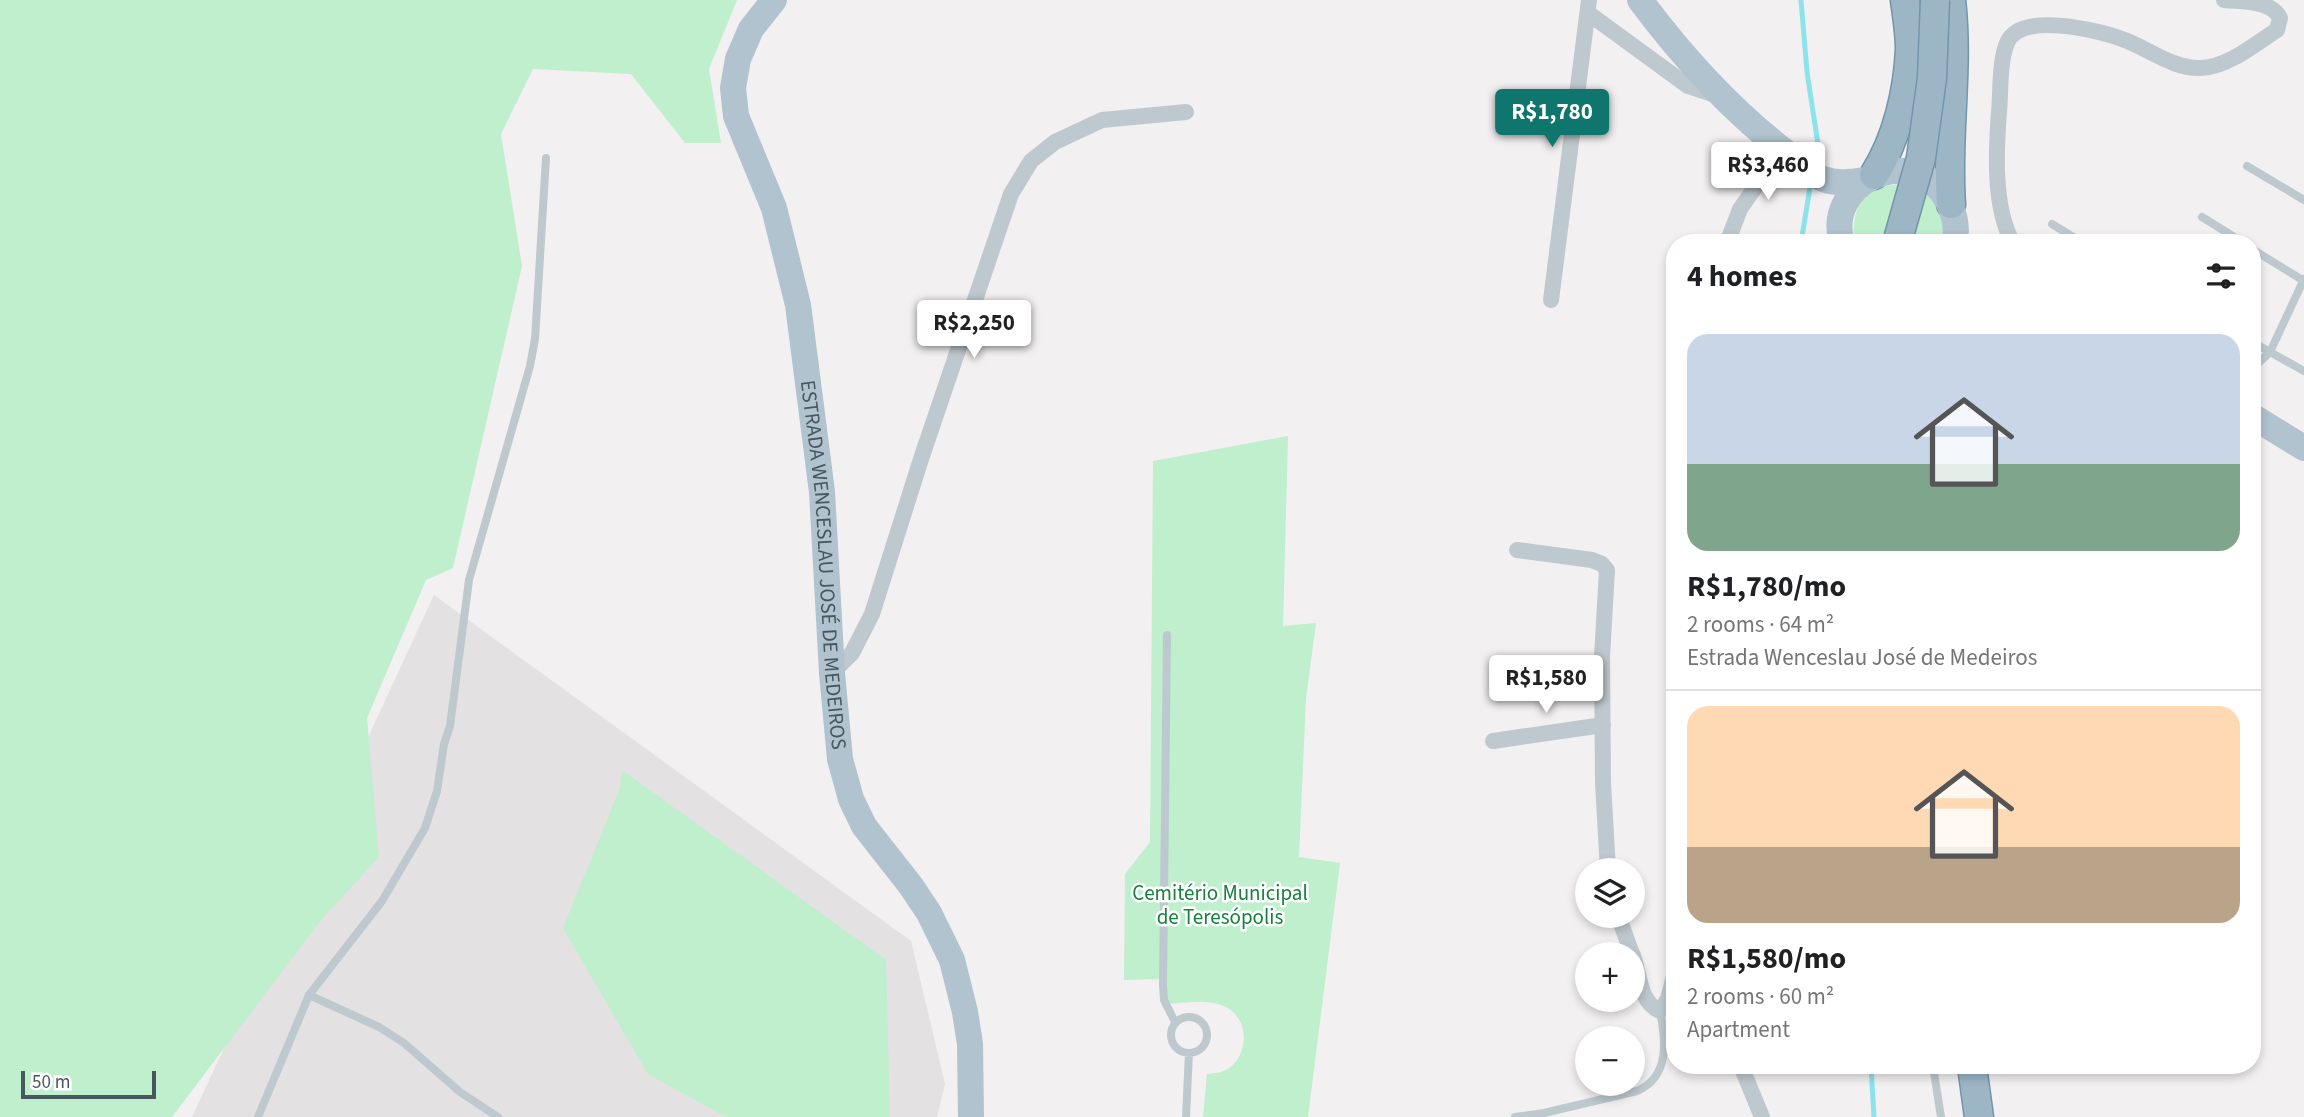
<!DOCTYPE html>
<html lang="en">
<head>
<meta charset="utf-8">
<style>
  body { margin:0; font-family:"Source Sans 3",sans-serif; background:#f6f6f6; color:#202124; height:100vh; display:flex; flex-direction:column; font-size:26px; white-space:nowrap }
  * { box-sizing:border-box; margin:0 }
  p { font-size:23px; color:#757577 }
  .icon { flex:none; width:38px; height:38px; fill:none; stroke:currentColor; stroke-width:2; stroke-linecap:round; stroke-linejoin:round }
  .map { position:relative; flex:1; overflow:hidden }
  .sheet { position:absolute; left:1666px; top:234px; width:595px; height:840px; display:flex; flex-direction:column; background:#fff; border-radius:28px; box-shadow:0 4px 10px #0003 }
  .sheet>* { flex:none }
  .controls { position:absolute; left:1575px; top:858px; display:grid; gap:14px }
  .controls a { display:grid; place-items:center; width:70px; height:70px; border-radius:50%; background:#fff; box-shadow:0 4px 10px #0003; font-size:35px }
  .scale { position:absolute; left:21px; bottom:18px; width:135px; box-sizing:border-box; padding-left:7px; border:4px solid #48565d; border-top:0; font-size:19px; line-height:24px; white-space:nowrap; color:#48565d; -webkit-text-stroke:5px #fff; paint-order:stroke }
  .price { position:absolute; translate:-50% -60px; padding:0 16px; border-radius:7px; background:#fff; color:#222; font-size:23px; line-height:46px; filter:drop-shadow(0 2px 4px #0008) }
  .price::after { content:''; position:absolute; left:50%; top:42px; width:21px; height:16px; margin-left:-10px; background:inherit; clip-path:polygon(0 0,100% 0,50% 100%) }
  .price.on { background:#0f766e; color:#fff }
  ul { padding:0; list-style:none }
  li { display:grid; align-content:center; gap:14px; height:371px; padding:0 21px }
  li+li { border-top:2px solid #e0e0e0 }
  li span { display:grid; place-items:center; height:217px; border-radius:21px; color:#555 }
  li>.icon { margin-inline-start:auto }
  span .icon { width:126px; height:126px; fill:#fffc; stroke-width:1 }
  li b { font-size:30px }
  h2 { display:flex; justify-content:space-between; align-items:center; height:84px; padding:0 21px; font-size:30px }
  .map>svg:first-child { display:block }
  .education { fill:#e3e1e2 }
  .green { fill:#bfefcc }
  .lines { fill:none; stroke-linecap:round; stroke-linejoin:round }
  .stream { stroke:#8ce3ec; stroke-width:5 }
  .trunk-casing { stroke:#7394aa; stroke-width:31 }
  .service { stroke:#bec9cf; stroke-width:8 }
  .minor { stroke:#bec9cf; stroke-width:16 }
  .primary { stroke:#b0c3ce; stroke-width:26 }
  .trunk { stroke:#9cb6c6; stroke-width:28 }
  .trunk-bridge-casing { stroke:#7394aa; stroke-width:31; stroke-linecap:butt }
  .trunk-bridge { stroke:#9cb6c6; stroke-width:28 }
  .labels { text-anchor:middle; stroke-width:5; stroke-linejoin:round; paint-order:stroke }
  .street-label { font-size:21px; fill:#48565d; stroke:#fff }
  .park-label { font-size:21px; fill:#17803f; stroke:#fff }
</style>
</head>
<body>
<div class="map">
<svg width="2304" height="1117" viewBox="0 0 2304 1117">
  <rect width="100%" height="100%" fill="#f2f0f0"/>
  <path class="education" d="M 434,595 L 911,941 L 945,1084 L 937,1117 L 192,1117 Z"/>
  <path class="green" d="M 0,0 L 737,0 L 709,69 L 721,143 L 685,143 L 631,74 L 533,69 L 501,134 L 522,266 L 453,568 L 426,580 L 367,718 L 379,857 L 322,919 L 172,1117 L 0,1117 Z
    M 1900,184 L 1884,243 L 1854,243 C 1852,207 1861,187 1900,184 Z
    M 1922,190 C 1941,208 1946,216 1942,243 L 1907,243 Z
    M 1288,436 L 1283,626 L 1316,623 L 1306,698 L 1299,857 L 1340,863 L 1308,1117 L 1203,1117 L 1207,1074 C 1212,1073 1219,1073 1224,1071 C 1251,1058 1251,1015 1221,1005 C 1205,999 1183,1003 1165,1004 L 1165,979 L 1124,980 L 1125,874 L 1150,842 L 1153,461 Z
    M 622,770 L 886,960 L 890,1117 L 726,1117 L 648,1074 L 563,928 L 620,788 Z"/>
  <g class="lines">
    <path class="stream" d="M 1801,0 L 1807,72 L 1818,144 L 1814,164
      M 1801,243 L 1811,181
      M 1871,1066 L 1874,1117"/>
    <g class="trunk-casing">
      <path id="trunk" d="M 1874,175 C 1897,139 1908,92 1910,49 C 1910,33 1907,16 1905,0
        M 1951,204 C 1946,136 1959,69 1951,0
        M 1972,1066 L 1979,1117"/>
    </g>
    <path class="service" d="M 2247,166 L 2304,200
      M 2202,217 L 2244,243
      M 2052,224 L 2083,243
      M 2252,249 L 2304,281
      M 2252,342 L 2270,352 L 2304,279
      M 2252,369 L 2270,352 L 2304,371
      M 1167,635 L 1163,985 L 1164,1000 L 1175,1022
      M 309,995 L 379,1027 L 404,1043 L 460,1092 L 498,1117
      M1171 1035a18 18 0 1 1 36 0a18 18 0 1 1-36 0Z
      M 1933,1066 L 1941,1117
      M 258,1117 L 309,995 L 382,901 L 425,828 L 437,791 L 444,744 L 450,726 L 469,580 L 530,366 L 535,339 L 546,158
      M 1186,1117 L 1189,1053
      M 1515,1117 L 1544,1113 L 1637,1091 C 1670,1077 1666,1040 1660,1011"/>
    <path class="minor" d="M 1588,13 L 1688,86 L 1715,95
      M 1727,243 L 1740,209 L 1782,149
      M 2013,243 C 1993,208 1996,151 1999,112 C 2001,90 1999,63 2007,43 C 2020,11 2097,30 2122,39 C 2148,48 2172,69 2201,68 C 2228,67 2255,44 2277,30 L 2280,18 C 2271,0 2243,2 2224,0
      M 1551,300 L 1589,0
      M 1517,550 L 1592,560 L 1602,564 L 1607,570 L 1602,657 L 1603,783 L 1608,870
      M 832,673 L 852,653 L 872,614 L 921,459 L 1011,194 L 1031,161 L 1055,142 L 1102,120 L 1186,112
      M 1493,741 L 1603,725
      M 1618,915 L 1632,954
      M 1633,955 C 1640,974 1639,1002 1660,1011 L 1668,999 L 1675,972
      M 1741,1066 L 1762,1117"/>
    <g class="primary">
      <path id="s1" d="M 774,0 L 751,29 L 738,59 L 733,88 L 736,116 L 774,208 L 798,305 L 822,492 L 832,673 L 840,759 L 851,799 L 864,826 L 911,886 L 929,913 L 952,960 L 965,1012 L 970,1044 L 971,1117"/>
      <path d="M 1640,0 C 1684,59 1733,113 1792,157 C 1802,164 1812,175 1823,179 C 1836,184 1851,182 1865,180"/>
      <path d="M 1842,243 C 1824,185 1905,144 1942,192 C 1954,208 1958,224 1955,243"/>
      <path d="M 2252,416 L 2304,448"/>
    </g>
    <use href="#trunk" class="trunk"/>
    <g class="trunk-bridge-casing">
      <path id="trunk-bridge" d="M 1897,243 L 1921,158 L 1932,78 L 1935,0"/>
    </g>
    <use href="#trunk-bridge" class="trunk-bridge"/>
  </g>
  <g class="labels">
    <g class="street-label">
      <text dy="7" stroke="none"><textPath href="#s1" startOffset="588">ESTRADA WENCESLAU JOSÉ DE MEDEIROS</textPath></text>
    </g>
    <g class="park-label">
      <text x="1220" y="900">Cemitério Municipal<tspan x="1220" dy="24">de Teresópolis</tspan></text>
    </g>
  </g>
</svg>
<div class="controls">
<a><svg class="icon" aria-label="layers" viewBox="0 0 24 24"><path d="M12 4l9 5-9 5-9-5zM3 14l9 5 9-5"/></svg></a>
<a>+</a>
<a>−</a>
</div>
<div class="scale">50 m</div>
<b class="price on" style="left:1552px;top:149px">R$1,780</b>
<b class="price" style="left:1768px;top:202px">R$3,460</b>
<b class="price" style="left:974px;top:360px">R$2,250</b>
<b class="price" style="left:1546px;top:715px">R$1,580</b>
<section class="sheet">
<h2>4 homes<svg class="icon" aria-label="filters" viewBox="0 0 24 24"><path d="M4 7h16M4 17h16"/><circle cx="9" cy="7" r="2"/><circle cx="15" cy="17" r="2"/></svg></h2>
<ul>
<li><span style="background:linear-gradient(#c9d6e8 60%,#7fa58c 0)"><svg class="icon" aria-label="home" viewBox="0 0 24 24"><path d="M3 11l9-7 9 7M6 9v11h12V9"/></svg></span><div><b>R$1,780/mo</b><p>2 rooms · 64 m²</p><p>Estrada Wenceslau José de Medeiros</p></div></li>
<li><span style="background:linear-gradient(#ffd9b3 65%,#b9a48a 0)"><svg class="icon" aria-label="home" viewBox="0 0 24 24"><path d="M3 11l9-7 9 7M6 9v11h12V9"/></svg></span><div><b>R$1,580/mo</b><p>2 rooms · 60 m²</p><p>Apartment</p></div></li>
</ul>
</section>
</div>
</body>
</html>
